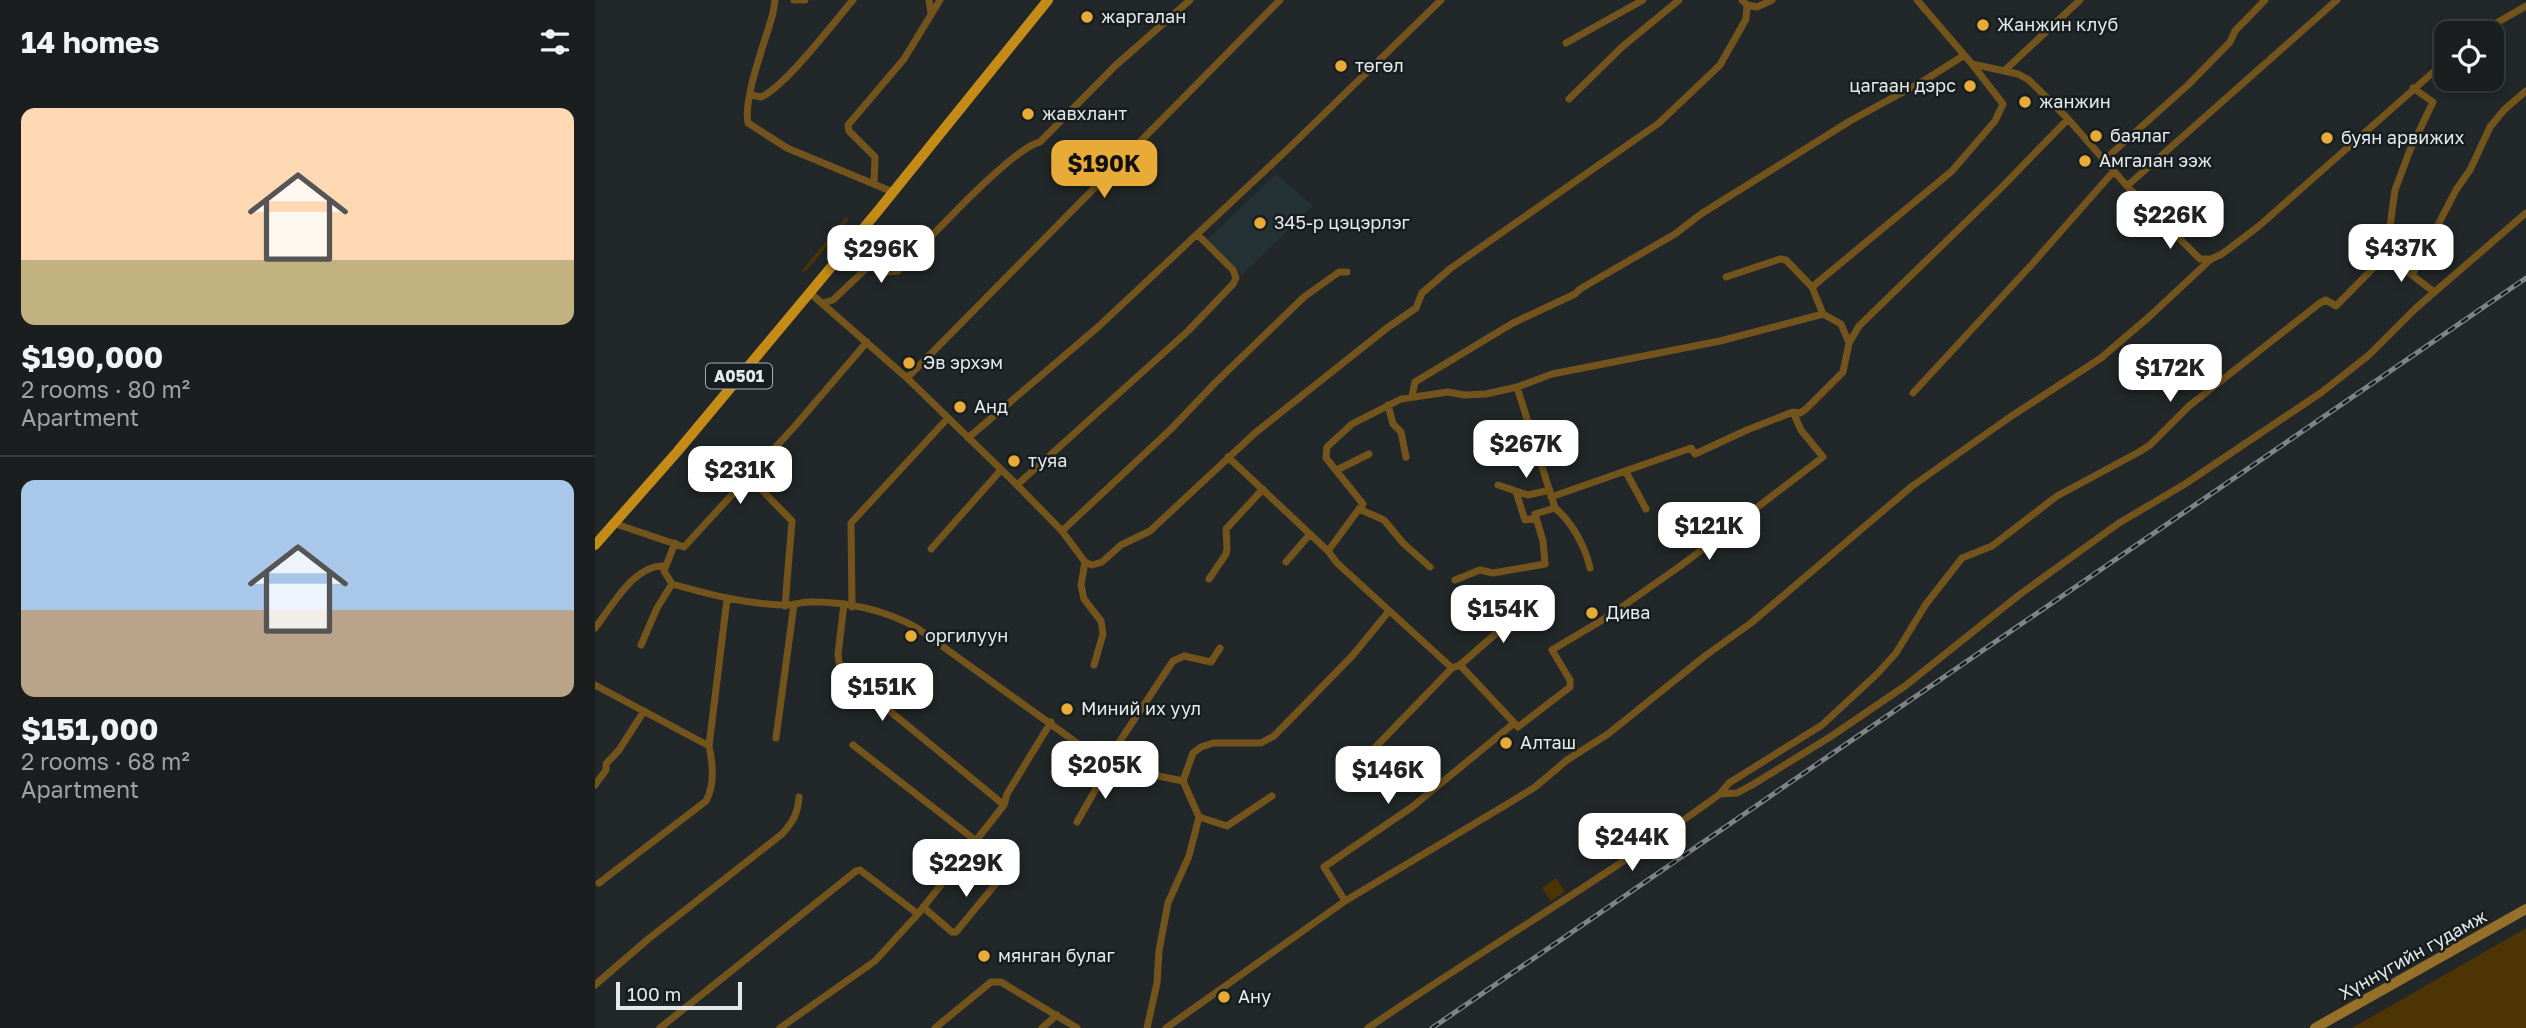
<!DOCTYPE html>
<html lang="en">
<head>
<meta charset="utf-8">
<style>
  body { margin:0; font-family:"Golos Text",sans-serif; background:#232728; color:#f1f3f6; height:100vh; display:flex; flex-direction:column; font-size:26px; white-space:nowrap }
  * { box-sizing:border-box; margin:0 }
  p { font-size:23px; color:#9fa2a4 }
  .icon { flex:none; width:38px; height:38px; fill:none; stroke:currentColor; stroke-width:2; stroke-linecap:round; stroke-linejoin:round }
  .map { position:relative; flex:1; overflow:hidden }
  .panel { display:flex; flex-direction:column; background:#1a1e1f; width:595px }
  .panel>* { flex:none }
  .controls { position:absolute; left:1839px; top:21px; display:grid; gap:14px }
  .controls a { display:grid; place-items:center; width:70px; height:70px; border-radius:14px; background:#1a1e1f; box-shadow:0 4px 10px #0003,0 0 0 2px #383c3d; font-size:35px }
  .scale { position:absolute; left:21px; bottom:18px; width:126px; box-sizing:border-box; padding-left:7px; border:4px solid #e5e9ea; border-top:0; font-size:19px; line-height:24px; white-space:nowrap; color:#e5e9ea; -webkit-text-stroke:5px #181e1f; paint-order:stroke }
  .price { position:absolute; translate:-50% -60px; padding:0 16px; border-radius:14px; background:#fff; color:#222; font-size:23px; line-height:46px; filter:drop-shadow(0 2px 4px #0008) }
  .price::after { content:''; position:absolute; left:50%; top:42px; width:21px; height:16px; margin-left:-10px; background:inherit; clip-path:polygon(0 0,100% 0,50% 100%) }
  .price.on { background:#e9ab37; color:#111 }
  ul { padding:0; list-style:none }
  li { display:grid; align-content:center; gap:14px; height:371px; padding:0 21px }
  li+li { border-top:2px solid #383c3d }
  li span { display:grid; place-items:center; height:217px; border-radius:14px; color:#555 }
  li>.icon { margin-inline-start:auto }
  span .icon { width:126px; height:126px; fill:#fffc; stroke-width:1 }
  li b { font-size:30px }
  h2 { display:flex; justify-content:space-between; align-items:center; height:84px; padding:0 21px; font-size:30px }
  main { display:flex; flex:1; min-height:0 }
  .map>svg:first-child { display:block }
  .built { fill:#253235 }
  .green { fill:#4c3405 }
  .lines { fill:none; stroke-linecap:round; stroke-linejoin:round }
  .minor { stroke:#73541d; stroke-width:7 }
  .secondary { stroke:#966f29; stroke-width:10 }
  .trunk { stroke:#c48c16; stroke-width:10 }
  .rail-casing { stroke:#7f8485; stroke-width:5 }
  .rail { stroke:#181e1f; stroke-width:2.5; stroke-dasharray:8; stroke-linecap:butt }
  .poi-dot { fill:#e9ab37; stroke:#181e1f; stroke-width:2.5 }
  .labels { text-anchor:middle; stroke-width:5; stroke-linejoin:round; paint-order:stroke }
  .shield { fill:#181e1f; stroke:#a8acad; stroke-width:2 }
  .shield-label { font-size:16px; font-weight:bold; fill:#e5e9ea }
  .poi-label { font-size:18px; fill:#e5e9ea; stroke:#181e1f; text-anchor:start }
  .street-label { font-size:18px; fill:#e5e9ea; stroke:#181e1f }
</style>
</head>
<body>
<main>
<section class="panel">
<h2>14 homes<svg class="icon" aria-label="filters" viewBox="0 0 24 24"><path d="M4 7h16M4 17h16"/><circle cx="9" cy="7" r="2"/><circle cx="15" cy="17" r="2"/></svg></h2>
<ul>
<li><span style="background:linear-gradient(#ffd9b3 70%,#c2b280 0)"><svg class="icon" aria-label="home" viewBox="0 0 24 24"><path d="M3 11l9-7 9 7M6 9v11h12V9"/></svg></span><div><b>$190,000</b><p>2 rooms · 80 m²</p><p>Apartment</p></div></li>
<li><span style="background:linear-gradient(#a9c7e8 60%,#b9a48a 0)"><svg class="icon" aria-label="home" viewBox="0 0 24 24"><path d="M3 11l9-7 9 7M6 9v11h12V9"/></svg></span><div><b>$151,000</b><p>2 rooms · 68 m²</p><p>Apartment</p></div></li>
</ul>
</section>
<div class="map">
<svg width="1931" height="1028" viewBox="0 0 1931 1028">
  <rect width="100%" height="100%" fill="#222829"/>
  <path class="built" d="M 681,174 L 718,206 L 647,275 L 612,240 Z"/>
  <path class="green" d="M 251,217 L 253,220 L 251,223 L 211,271 L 206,272 Z
    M 961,878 L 970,892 L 956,901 L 947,888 Z
    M 1931,928 L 1931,1028 L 1757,1028 Z"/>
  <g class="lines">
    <path class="minor" d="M 180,0 L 178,13 C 171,40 148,97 153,123 L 192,148 L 298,192
      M 199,0 L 210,0
      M 334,0 L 336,13
      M 1147,0 L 1152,5 L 1162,7 L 1177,0
      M 1322,0 L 1377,64 L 1423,74 L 1434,80 L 1473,119 L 1532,186 L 1605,259 L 1616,259 L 1627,254 L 1664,226 L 1852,60
      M 1884,33 L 1931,6
      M 971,43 L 1048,0
      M 1409,71 L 1485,0
      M 156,95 L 166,97 C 190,87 239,22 258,0
      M 974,99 L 1027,47 L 1084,0
      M 1508,161 L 1593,85 L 1635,42 L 1640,31 L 1670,0
      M 279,182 L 280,157 L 254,131 L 253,125 L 309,59 L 345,0
      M 1532,186 L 1742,0
      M 1791,255 L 1839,292
      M 1817,275 L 1861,190 L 1875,170 L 1895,127 L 1909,110 L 1931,91
      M 1131,277 L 1185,259 L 1191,260 L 1217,287
      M 214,292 L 312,378 L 422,485 L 467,531 L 490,562 L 497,565 L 507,562 L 526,545 L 555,531 L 660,433 L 792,328 L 821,308 L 827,293 L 856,268 L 1064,123 L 1125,65 L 1151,19 L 1152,5
      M 228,303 L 238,300 L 276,264 L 292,272 L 303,271 C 328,246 416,148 445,142 L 521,65 L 595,0
      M 1254,343 L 1264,326 L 1407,187 L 1473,119
      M 312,378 L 685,0
      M 1318,393 L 1438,263 L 1518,172
      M 817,396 L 820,382 L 918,323 L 980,294 L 985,289 L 1080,234 L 1106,214 L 1255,121 L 1330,80 L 1368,56
      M 793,405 L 798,424 L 806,432 L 811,457
      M 373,438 L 503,327 L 693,149 L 846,0
      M 633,457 L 733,551 L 742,563 L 857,668 L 865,665 L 923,727 L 975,687 L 975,680 L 957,650 L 1014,616 L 1088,564 L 1228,457 L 1206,430 L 1198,412 L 1205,413 L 1211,409 L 1248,372 L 1254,343 L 1246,324 L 1228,314 L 1217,287 L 1357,171 L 1400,121 L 1408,104 L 1377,64
      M 742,470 L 774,454
      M 1031,472 L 1051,509
      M 153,476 L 197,521 L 190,606
      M 422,485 L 593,331 L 638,284 L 641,278 L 638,270 L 602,234
      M 903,485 L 933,495 L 955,490
      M 921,492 L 930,520 L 941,518
      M 956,497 L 1096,448 L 1100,454 L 1152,430 L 1198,412
      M 960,508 C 977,522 990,546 995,568
      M 18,523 L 89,547 L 200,426 L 272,342
      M 467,531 L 576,429 L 620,383 L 709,297 L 744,272 L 752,272
      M 80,543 L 69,571 L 77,584 C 113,594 150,604 188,605 C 197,606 205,602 214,602 C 250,601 291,610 322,628 L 514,766 L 588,781 L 604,817 L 594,856 L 573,903 L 564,951 L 562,983 L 552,1028
      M 336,549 L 405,471
      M 733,551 L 764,509
      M 490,562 L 486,585 L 489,599 L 506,621 L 508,634 L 499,665
      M 691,562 L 715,534
      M 835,567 L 808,543 L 789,520 L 764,509 L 768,504 L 731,458 L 732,447 L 757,424 L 806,399 L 853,392 L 869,395 L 891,394 L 922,387 L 957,374 L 1125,341 L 1228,314
      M 614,579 L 631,554 L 632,548 L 631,529 L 668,489
      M 860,580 L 885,570 L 898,573 L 950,564 L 948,541 L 940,514 L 960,508 L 922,387
      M 249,604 L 243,654 L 245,670 L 409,805
      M 257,607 L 256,523 L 352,419
      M 0,628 C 17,607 39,564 69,566
      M 46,645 L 62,608 L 77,584
      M 865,665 L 905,630 L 898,613
      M 0,685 L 114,746 L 132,599
      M 181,738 L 199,604
      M 258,745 L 380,840
      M 770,758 L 857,668
      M 588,781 L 598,753 L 606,747 L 618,743 L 666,743 L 679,736 L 758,655 L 794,611
      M 0,785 L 11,770 L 11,764 L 24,750 L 49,711
      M 1125,794 L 1142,793 L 1157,785 L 1235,737 L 1310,686 L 1424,595 L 1524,523 L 1590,484 L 1727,392 L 1774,355 L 1821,308 L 1931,213
      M 604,817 L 632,826 L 677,796
      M 482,822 L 514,766 L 523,744 L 578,661 L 589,656 L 616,662 L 625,648
      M 4,883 L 111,801 C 120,785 118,764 114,746
      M 750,901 L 729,867 L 817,807 L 918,724
      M 328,907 L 357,932 L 361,932 L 413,869
      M 0,985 L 52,940 L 187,834 C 198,822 203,813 204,797
      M 65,1028 L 261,871 L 265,870 L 323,914
      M 185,1028 L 280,961 L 323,914 L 409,805 L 412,794 L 456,722
      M 340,1028 L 396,982 L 406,982 L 482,1028
      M 447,1028 L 462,1015
      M 571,1028 L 750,901 L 914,803 L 940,787 L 972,760 L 1013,734 L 1110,656 L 1156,623 L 1316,487 L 1415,417 L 1506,358 L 1555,316 L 1616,259
      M 773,1028 C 889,949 1011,877 1125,794 L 1134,783 L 1227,725 L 1282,674 L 1301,653 L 1331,604 L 1367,558 L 1397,546 L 1462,496 L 1544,452 L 1555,445 L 1594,406 L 1725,303 L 1731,300 L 1741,306 L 1791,255 L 1800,190 L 1815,150 L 1838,102 L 1818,88"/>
    <path class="secondary" d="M 1720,1028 L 1931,909"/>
    <path class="trunk" d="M 0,545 L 82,452 L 282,212 L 453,0"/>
    <g class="rail-casing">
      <path id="rail" d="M 837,1028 L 1931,278"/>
    </g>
    <use href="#rail" class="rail"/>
  </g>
  <g class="poi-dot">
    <circle cx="492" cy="17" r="7"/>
    <circle cx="1388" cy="25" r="7"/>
    <circle cx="746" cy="66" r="7"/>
    <circle cx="1375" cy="86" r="7"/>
    <circle cx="1430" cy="102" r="7"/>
    <circle cx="433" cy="114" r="7"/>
    <circle cx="1501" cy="136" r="7"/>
    <circle cx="1732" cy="138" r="7"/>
    <circle cx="1490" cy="161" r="7"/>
    <circle cx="665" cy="223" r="7"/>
    <circle cx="314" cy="363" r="7"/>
    <circle cx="365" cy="407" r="7"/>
    <circle cx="419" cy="461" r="7"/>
    <circle cx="997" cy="613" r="7"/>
    <circle cx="316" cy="636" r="7"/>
    <circle cx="472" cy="709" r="7"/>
    <circle cx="911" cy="743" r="7"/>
    <circle cx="389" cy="956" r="7"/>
    <circle cx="629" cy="997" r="7"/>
  </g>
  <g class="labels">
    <rect class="shield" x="111" y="363.5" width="66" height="25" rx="5"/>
    <g class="shield-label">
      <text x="144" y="382">A0501</text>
    </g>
    <g class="poi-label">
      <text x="506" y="23">жаргалан</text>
      <text x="1402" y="31">Жанжин клуб</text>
      <text x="760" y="72">төгөл</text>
      <text x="1361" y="92" text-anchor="end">цагаан дэрс</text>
      <text x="1444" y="108">жанжин</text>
      <text x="447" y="120">жавхлант</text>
      <text x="1515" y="142">баялаг</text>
      <text x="1746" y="144">буян арвижих</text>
      <text x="1504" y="167">Амгалан ээж</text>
      <text x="679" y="229">345-р цэцэрлэг</text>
      <text x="328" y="369">Эв эрхэм</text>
      <text x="379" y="413">Анд</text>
      <text x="433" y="467">туяа</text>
      <text x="1011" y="619">Дива</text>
      <text x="330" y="642">оргилуун</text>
      <text x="486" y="715">Миний их уул</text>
      <text x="925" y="749">Алташ</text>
      <text x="403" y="962">мянган булаг</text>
      <text x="643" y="1003">Ану</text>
    </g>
    <g class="street-label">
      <text transform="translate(1818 955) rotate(-29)" y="6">Хүннүгийн гудамж</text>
    </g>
  </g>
</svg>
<div class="controls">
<a><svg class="icon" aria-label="locate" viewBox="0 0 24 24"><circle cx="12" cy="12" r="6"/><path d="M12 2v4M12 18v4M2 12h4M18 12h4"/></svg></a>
</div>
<div class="scale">100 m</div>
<b class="price on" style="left:509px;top:200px">$190K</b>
<b class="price" style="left:1575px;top:251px">$226K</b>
<b class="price" style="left:1806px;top:284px">$437K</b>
<b class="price" style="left:286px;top:285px">$296K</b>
<b class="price" style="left:1575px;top:404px">$172K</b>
<b class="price" style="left:931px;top:480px">$267K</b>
<b class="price" style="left:145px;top:506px">$231K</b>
<b class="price" style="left:1114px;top:562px">$121K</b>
<b class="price" style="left:908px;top:645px">$154K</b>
<b class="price" style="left:287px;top:723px">$151K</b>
<b class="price" style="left:510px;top:801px">$205K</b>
<b class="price" style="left:793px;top:806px">$146K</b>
<b class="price" style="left:1037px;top:873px">$244K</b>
<b class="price" style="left:371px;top:899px">$229K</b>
</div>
</main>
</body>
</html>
